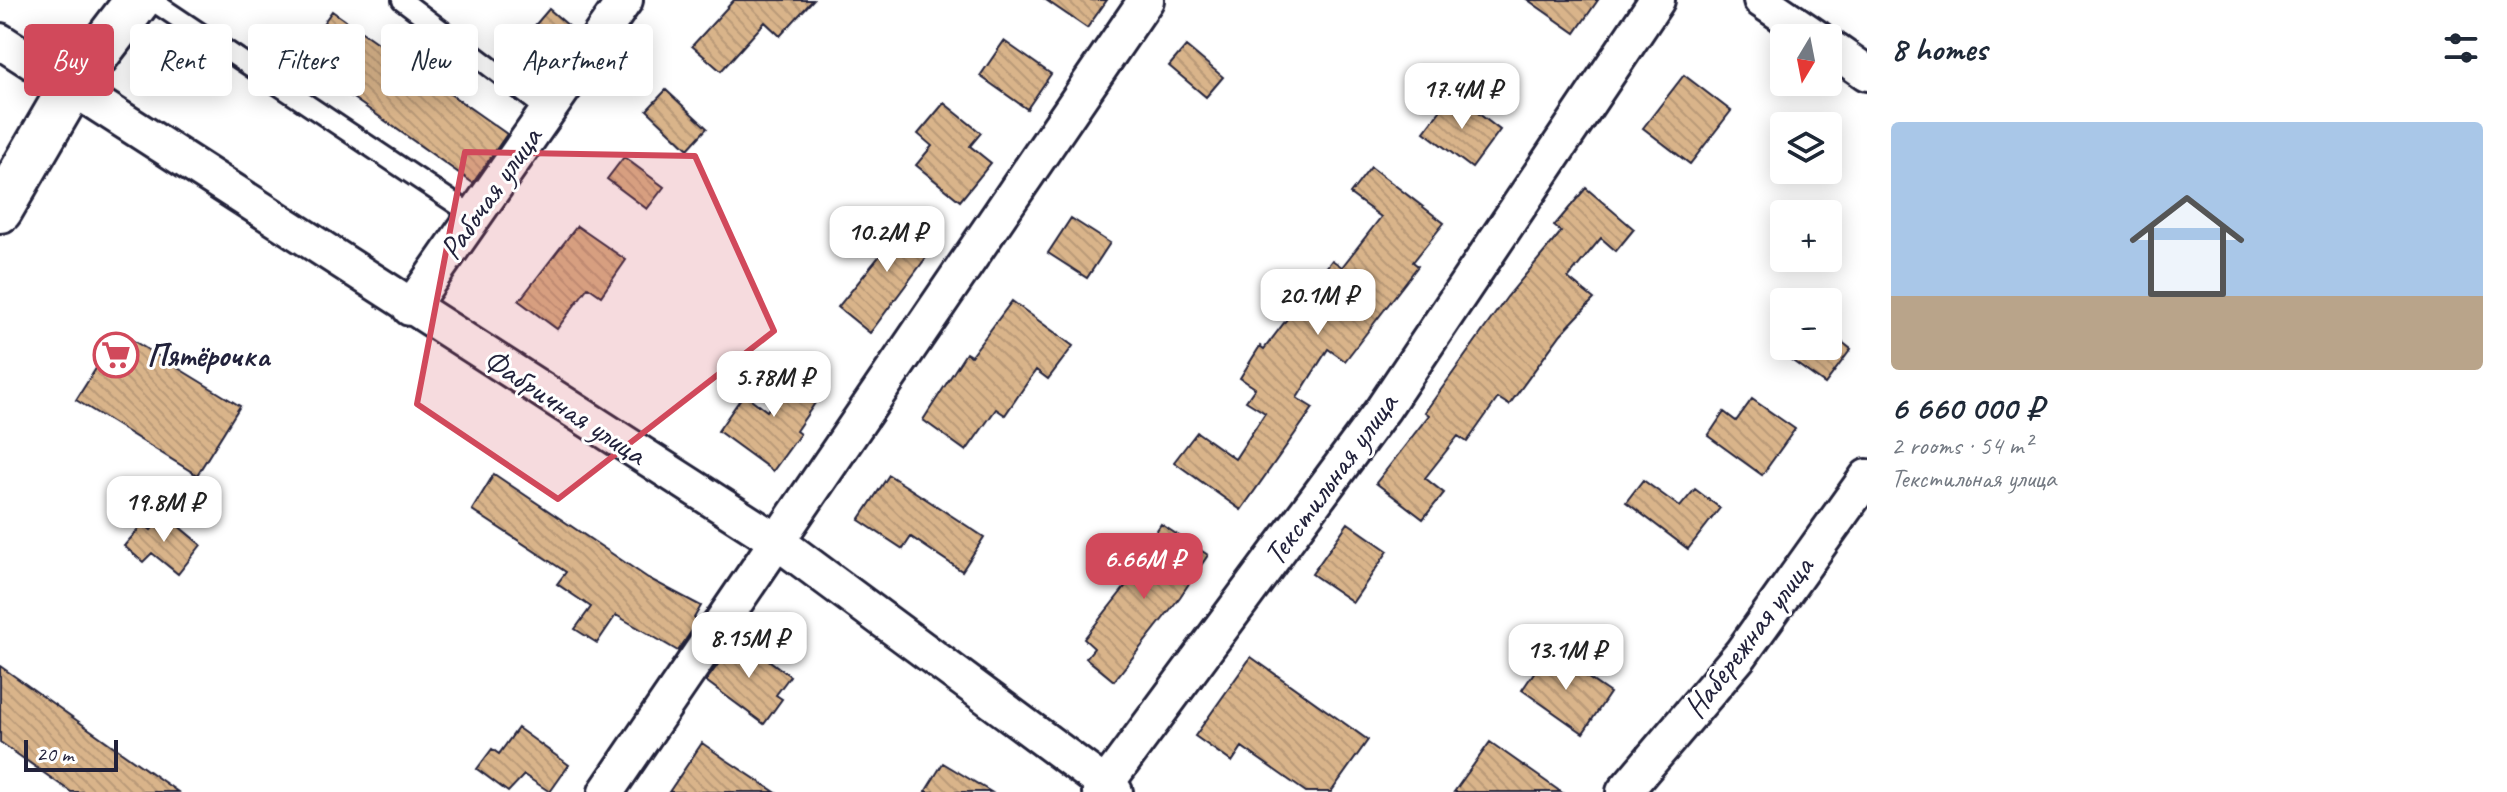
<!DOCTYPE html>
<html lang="en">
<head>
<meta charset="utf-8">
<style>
  body { margin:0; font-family:Caveat,sans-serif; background:#f2f2f3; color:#1f2937; height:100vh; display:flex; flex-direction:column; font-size:30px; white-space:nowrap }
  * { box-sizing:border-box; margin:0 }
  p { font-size:26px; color:#747a83 }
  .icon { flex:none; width:44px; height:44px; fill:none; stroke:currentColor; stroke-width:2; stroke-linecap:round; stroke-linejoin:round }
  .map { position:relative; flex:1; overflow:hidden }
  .panel { display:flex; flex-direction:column; background:#fff; width:640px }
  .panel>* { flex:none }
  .hud { position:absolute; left:24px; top:24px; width:760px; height:72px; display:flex; gap:16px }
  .needle { width:52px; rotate:190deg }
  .fabs { position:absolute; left:1770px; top:24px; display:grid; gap:16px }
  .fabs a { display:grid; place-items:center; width:72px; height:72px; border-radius:8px; background:#fff; box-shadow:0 4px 20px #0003; font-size:40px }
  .scale { position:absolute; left:24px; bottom:20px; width:94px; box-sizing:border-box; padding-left:8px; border:4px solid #22223b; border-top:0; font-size:22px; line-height:28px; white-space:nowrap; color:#22223b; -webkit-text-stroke:6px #fff; paint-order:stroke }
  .price { position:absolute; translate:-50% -68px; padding:0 18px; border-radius:16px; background:#fff; color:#222; font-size:26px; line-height:52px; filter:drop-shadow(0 2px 4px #0008) }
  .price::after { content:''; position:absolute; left:50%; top:48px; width:24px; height:18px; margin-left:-12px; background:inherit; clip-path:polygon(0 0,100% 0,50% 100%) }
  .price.selected { background:#d1495b; color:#fff }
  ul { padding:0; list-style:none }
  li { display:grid; align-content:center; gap:16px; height:424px; padding:0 24px }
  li+li { border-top:2px solid #e0e1e3 }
  li span { display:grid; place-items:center; height:248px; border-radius:8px; color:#555 }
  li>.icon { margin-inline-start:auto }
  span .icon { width:144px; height:144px; fill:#fffc; stroke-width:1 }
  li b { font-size:34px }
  h2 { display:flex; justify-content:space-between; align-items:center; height:96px; padding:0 24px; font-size:34px }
  .pill { padding:0 28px; border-radius:8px; background:#fff; box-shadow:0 4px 20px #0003; font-size:28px; line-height:72px }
  .pill.selected { background:#d1495b; color:#fff }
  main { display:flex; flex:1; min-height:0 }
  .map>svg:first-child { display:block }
  .building { fill:url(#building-back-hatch); stroke:#22223b; stroke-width:2 }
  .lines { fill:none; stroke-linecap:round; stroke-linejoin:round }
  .service-casing { stroke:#22223b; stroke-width:24 }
  .minor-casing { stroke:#22223b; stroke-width:40 }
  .tertiary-casing { stroke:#22223b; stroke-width:50 }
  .service { stroke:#fff; stroke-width:18 }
  .minor { stroke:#fff; stroke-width:34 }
  .tertiary { stroke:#fff; stroke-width:44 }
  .marked { fill:#d1495b; fill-opacity:0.2; stroke:#d1495b; stroke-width:6; stroke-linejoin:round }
  .labels { text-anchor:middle; stroke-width:6; stroke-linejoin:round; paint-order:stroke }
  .street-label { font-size:32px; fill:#22223b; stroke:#fff }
  .poi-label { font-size:32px; font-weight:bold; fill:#22223b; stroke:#fff; text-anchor:start }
</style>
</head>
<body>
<main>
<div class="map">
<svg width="1867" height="792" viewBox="0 0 1867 792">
  <defs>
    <pattern id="building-back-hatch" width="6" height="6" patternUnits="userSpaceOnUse" patternTransform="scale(2)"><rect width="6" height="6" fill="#d9b48a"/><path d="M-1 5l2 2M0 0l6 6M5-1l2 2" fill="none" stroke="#ba9a78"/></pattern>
  </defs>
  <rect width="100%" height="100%" fill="#fff"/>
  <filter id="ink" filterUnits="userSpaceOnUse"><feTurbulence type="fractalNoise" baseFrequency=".0125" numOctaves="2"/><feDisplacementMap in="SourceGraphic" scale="16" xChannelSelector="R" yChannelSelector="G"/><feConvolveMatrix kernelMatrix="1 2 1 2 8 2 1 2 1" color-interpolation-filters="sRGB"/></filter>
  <g filter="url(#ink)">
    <path class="building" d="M 734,0 L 813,0 L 780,36 L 765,22 L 721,71 L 692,46 Z
      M 1046,0 L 1107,0 L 1087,28 Z
      M 1528,0 L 1598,0 L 1575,33 Z
      M 549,9 L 577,33 L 554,62 L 525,37 Z
      M 332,11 L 507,134 L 473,183 L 298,59 Z
      M 1004,41 L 1051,74 L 1027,109 L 980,76 Z
      M 1186,46 L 1223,77 L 1206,97 L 1169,66 Z
      M 1684,75 L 1731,111 L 1690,164 L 1643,128 Z
      M 666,90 L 707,128 L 688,149 L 647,110 Z
      M 1453,94 L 1500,130 L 1472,168 L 1424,132 Z
      M 944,103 L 981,133 L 970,146 L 991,163 L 960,201 L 916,165 L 932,146 L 918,134 Z
      M 624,157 L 664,187 L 647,209 L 607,179 Z
      M 1371,167 L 1444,223 L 1413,262 L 1418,266 L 1345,361 L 1328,349 L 1297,398 L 1313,408 L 1241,510 L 1174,462 L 1197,432 L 1235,459 L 1265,413 L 1246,401 L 1255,388 L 1240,378 L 1260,346 L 1264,349 L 1332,260 L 1342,267 L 1381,217 L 1350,194 Z
      M 1586,188 L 1634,229 L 1616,251 L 1601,238 L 1568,278 L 1594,299 L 1561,334 L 1509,405 L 1498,398 L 1467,442 L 1458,436 L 1425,478 L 1444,493 L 1423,519 L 1376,483 L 1429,415 L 1425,412 L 1507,297 L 1561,232 L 1554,226 Z
      M 896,215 L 928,238 L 923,245 L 931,251 L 870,333 L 838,307 L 882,253 L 873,247 Z
      M 1071,218 L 1110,243 L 1087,278 L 1048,253 Z
      M 577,226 L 626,260 L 601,296 L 588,287 L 557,329 L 519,301 Z
      M 1012,301 L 1073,346 L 1048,379 L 1036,370 L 1005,415 L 996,409 L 966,451 L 923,420 L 966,353 L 971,356 Z
      M 1828,331 L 1851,349 L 1825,384 L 1776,349 L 1784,339 L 1784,346 L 1828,346 Z
      M 119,332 L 240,406 L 197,475 L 76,400 Z
      M 799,364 L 828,384 L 796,431 L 800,434 L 773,471 L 718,431 L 744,394 L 767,411 Z
      M 1752,399 L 1795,429 L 1762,475 L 1708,436 L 1724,412 L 1736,421 Z
      M 494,474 L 648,578 L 701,606 L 694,618 L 699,620 L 678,651 L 616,615 L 597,643 L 575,629 L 591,607 L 557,584 L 566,572 L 472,510 Z
      M 889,475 L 984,537 L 962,571 L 911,537 L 903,549 L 859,520 Z
      M 1643,480 L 1680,507 L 1695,489 L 1720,508 L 1688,549 L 1626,502 Z
      M 164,514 L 201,545 L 178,574 L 152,553 L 143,562 L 124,546 L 143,524 L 151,530 Z
      M 1348,523 L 1388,551 L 1353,602 L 1312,574 Z
      M 1161,524 L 1208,555 L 1180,597 L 1114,681 L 1086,658 L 1094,648 L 1084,639 L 1132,578 L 1128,575 Z
      M 738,637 L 790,676 L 776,695 L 782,699 L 764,724 L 706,681 Z
      M 1549,651 L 1610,693 L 1583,733 L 1522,690 Z
      M 1251,657 L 1368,740 L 1331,792 L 1306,792 L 1242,747 L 1232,762 L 1195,736 Z
      M 0,666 L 178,792 L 71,792 L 0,742 Z
      M 518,728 L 569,765 L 550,792 L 524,775 L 508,792 L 477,769 L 492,749 L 499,754 Z
      M 1490,742 L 1561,792 L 1454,792 Z
      M 702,743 L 725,759 L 775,792 L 669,792 Z
      M 943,763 L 991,792 L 925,792 Z"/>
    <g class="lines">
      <g class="service-casing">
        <path id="service" d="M 151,0 L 474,216
          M 402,0 L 535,101"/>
      </g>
      <g class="minor-casing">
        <path id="minor" d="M 1761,0 L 1817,38
          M 0,41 L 778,542 L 1115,792
          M 1828,46 L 1867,73
          M 410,308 L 625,0
          M 606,792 L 1146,0
          M 1100,792 L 1383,409 L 1657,0
          M 1624,792 L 1741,654 L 1867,477"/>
      </g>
      <g class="tertiary-casing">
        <path id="tertiary" d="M 0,210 L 71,88 L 138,0"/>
      </g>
      <use href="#service" class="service"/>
      <use href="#minor" class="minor"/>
      <use href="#tertiary" class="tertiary"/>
    </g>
  </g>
  <path class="marked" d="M 465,152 L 695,156 L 774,331 L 558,499 L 417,404 Z"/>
  <defs>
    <g id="supermarket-ring" transform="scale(2.3)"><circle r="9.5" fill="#fff" stroke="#d1495b" stroke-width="1.5"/><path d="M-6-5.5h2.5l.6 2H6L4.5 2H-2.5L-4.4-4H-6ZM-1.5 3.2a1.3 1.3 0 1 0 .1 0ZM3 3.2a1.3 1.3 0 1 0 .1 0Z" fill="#d1495b"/></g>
  </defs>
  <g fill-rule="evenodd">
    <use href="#supermarket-ring" x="116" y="355"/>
  </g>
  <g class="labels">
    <g class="street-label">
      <text transform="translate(490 193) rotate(-55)" y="11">Рабочая улица</text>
      <text transform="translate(565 406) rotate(33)" y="11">Фабричная улица</text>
      <text transform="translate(1330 479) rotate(-54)" y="11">Текстильная улица</text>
      <text transform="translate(1748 637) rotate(-53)" y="11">Набережная улица</text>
    </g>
    <g class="poi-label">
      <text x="147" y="366">Пятёрочка</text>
    </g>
  </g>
</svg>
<div class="fabs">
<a><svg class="needle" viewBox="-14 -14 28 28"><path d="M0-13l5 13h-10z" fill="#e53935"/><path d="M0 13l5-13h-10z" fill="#747a83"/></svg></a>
<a><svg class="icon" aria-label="layers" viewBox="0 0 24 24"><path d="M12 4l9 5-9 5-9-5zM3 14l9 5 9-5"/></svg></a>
<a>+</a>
<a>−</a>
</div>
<div class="scale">20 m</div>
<b class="price" style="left:1462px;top:131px">17.4M ₽</b>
<b class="price" style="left:887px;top:274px">10.2M ₽</b>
<b class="price" style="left:1318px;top:337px">20.1M ₽</b>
<b class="price" style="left:774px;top:419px">5.78M ₽</b>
<b class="price" style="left:164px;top:544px">19.8M ₽</b>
<b class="price selected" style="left:1144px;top:601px">6.66M ₽</b>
<b class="price" style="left:749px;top:680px">8.15M ₽</b>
<b class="price" style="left:1566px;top:692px">13.1M ₽</b>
<div class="hud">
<a class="pill selected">Buy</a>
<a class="pill">Rent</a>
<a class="pill">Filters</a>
<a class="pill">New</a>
<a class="pill">Apartment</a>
</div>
</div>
<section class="panel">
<h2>8 homes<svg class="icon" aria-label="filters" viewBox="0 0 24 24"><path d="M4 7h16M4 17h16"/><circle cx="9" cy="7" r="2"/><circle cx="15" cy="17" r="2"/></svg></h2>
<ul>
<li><span style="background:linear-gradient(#a9c7e8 70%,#b9a48a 0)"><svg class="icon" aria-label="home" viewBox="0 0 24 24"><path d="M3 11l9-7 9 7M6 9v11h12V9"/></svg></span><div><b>6 660 000 ₽</b><p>2 rooms · 54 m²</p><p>Текстильная улица</p></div></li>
</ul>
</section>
</main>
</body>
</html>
